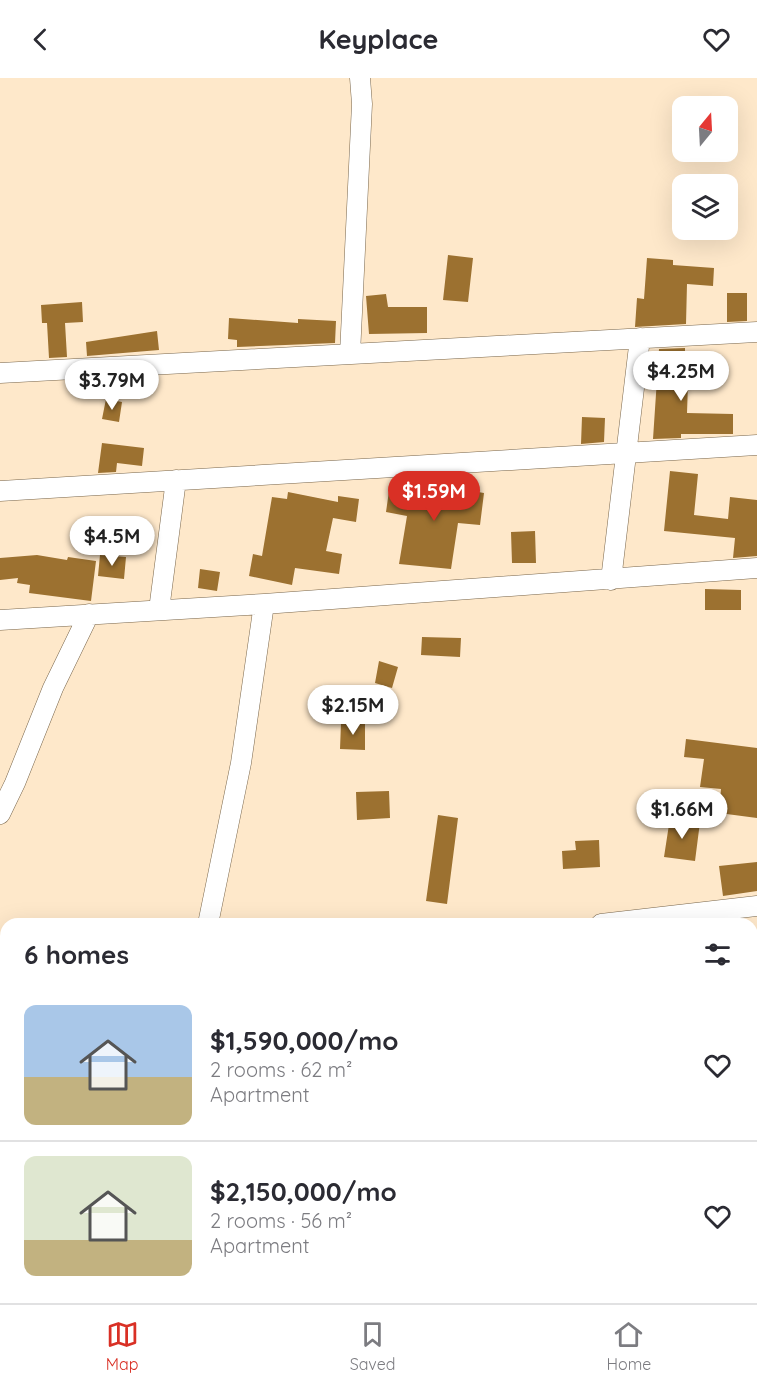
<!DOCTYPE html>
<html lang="en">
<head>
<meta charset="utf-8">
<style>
  body { margin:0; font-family:Quicksand,sans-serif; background:#f7f7f7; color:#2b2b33; height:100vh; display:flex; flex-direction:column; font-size:22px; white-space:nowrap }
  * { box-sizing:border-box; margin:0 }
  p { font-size:20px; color:#7c7c81 }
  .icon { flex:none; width:33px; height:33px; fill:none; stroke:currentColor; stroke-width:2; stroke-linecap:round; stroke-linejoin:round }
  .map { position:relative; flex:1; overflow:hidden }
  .sheet { position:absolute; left:0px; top:840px; width:758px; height:386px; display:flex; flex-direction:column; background:#fff; border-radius:18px 18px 0 0; box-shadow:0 6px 24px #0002 }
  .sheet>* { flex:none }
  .needle { width:39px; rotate:18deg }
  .fabs { position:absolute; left:672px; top:18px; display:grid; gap:12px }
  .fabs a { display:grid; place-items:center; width:66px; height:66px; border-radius:12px; background:#fff; box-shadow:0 6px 24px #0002; font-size:30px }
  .price { position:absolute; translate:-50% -51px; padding:0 14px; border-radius:21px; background:#fff; color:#222; font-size:20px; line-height:39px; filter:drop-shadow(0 2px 3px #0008) }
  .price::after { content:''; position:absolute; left:50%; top:36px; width:18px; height:14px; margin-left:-9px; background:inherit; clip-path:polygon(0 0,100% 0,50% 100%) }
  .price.current { background:#d93025; color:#fff }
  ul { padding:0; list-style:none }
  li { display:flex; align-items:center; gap:18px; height:150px; padding:0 24px }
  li+li { border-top:2px solid #e1e1e2 }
  li span { display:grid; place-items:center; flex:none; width:168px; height:120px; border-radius:12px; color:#555 }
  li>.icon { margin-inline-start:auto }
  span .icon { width:72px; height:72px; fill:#fffc; stroke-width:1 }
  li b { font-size:26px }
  h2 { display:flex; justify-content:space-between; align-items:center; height:72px; padding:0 24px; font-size:26px }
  header { display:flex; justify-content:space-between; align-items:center; height:78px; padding:0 24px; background:#fff; font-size:27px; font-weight:700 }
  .tab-bar { display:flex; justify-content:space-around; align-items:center; height:84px; border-top:2px solid #e1e1e2; background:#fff; font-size:16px; color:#7c7c81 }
  .tab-bar a { display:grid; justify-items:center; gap:3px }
  .tab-bar .current { color:#d93025 }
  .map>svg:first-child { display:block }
  .building { fill:#9c7130 }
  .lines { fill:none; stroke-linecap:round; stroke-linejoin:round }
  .minor-casing { stroke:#79664b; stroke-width:21 }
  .minor { stroke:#fff; stroke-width:20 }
</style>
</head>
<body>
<header><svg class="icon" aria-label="back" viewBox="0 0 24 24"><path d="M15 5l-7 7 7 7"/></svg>Keyplace<svg class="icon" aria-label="heart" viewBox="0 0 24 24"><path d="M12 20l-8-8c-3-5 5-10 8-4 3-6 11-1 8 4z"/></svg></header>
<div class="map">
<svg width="757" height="1225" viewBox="0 0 757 1225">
  <rect width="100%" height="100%" fill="#fee8ca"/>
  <path class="building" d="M 448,177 L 473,180 L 468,224 L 443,222 Z
    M 647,180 L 673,182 L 673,187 L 714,190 L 713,208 L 687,206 L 686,246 L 635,249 L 637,220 L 644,221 Z
    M 727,215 L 747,215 L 747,243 L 727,244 Z
    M 386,216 L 388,229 L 427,229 L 427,255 L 369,256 L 366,218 Z
    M 82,224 L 83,244 L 65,245 L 67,279 L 49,280 L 47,245 L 42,245 L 41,227 Z
    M 229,240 L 298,245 L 298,241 L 336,243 L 335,265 L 237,269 L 237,262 L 228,261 Z
    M 157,253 L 159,272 L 87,278 L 86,264 Z
    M 685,270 L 685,276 L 689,276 L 687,335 L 733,336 L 733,356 L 681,356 L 681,360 L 653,361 L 659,271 Z
    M 106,321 L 122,324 L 119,344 L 102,341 Z
    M 582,339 L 605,340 L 604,364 L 581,366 Z
    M 102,365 L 144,370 L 142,388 L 117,385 L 116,394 L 98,395 Z
    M 670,393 L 698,396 L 694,437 L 728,441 L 730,419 L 757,422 L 757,478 L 733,480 L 735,460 L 664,453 Z
    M 412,403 L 484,415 L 480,447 L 458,445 L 451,491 L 399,486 L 407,438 L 386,434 L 389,413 L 410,416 Z
    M 288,414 L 338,424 L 338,418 L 359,421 L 356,444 L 333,440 L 326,473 L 342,476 L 339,496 L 295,490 L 292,507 L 249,498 L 253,476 L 262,478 L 272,419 L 287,421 Z
    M 535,453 L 536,485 L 512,485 L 511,454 Z
    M 37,477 L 67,482 L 68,479 L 96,483 L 91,523 L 29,515 L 30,507 L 17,505 L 18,500 L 0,502 L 0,480 Z
    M 100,477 L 126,479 L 124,501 L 98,498 Z
    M 200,491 L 220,494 L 217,513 L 198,510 Z
    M 705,511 L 741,512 L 741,532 L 705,532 Z
    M 422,559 L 461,560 L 460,579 L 421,577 Z
    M 379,583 L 398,589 L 392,610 L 375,605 Z
    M 341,645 L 365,645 L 365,672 L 340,671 Z
    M 686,661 L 757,670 L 757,740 L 719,735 L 721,711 L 700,709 L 704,681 L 684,679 Z
    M 389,713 L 390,740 L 357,742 L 356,714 Z
    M 438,737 L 458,740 L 447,826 L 426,823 Z
    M 670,740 L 700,744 L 695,783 L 664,779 Z
    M 599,762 L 600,789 L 563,791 L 562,773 L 576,772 L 575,763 Z
    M 757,784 L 757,813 L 723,818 L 719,788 Z"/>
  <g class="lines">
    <g class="minor-casing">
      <path id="minor" d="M 350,276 L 362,26 L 360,0
        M 0,295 L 757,254
        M 0,413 L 757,367
        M 611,502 L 640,260
        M 159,532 L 176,402
        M 0,542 L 264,526 L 757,490
        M 0,736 L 15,705 L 53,610 L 89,536
        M 208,846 L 241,685 L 264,526
        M 601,846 L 757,828
        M 0,925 L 6,924
        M 752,1170 L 757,1170
        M 25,1225 L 26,1220
        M 47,1225 L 76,1225
        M 141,1225 L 142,1220
        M 516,1225 L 545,1220
        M 582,1225 L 583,1220"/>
    </g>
    <use href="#minor" class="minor"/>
  </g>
</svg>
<div class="fabs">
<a><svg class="needle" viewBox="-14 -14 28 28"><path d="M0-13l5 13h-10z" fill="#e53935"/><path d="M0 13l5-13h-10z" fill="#7c7c81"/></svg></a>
<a><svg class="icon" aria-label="layers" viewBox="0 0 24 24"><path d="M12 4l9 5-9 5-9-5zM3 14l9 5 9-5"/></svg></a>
</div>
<b class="price" style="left:681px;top:324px">$4.25M</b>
<b class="price" style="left:112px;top:333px">$3.79M</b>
<b class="price current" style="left:434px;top:444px">$1.59M</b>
<b class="price" style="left:112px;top:489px">$4.5M</b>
<b class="price" style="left:353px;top:658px">$2.15M</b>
<b class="price" style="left:682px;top:762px">$1.66M</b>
<section class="sheet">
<h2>6 homes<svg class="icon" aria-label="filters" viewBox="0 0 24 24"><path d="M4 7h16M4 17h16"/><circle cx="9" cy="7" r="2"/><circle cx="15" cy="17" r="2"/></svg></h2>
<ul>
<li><span style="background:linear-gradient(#a9c7e8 60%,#c2b280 0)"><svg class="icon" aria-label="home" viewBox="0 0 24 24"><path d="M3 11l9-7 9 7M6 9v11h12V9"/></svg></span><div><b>$1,590,000/mo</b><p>2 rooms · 62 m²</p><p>Apartment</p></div><svg class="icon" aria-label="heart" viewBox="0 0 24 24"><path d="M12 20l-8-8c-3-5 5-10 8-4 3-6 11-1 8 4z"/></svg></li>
<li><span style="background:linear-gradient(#dfe7d0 70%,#c2b280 0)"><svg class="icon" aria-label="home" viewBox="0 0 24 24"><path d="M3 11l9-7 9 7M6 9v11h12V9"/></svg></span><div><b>$2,150,000/mo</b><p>2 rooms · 56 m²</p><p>Apartment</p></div><svg class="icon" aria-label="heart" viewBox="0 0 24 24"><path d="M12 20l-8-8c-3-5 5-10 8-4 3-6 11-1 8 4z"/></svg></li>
</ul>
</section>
</div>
<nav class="tab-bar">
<a class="current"><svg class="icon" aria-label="map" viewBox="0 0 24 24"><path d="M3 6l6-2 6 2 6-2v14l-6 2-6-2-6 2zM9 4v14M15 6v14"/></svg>Map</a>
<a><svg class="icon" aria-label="saved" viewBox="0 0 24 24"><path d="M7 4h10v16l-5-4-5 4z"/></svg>Saved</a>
<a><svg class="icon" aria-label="home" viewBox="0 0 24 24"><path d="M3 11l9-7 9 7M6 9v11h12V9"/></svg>Home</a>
</nav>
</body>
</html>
